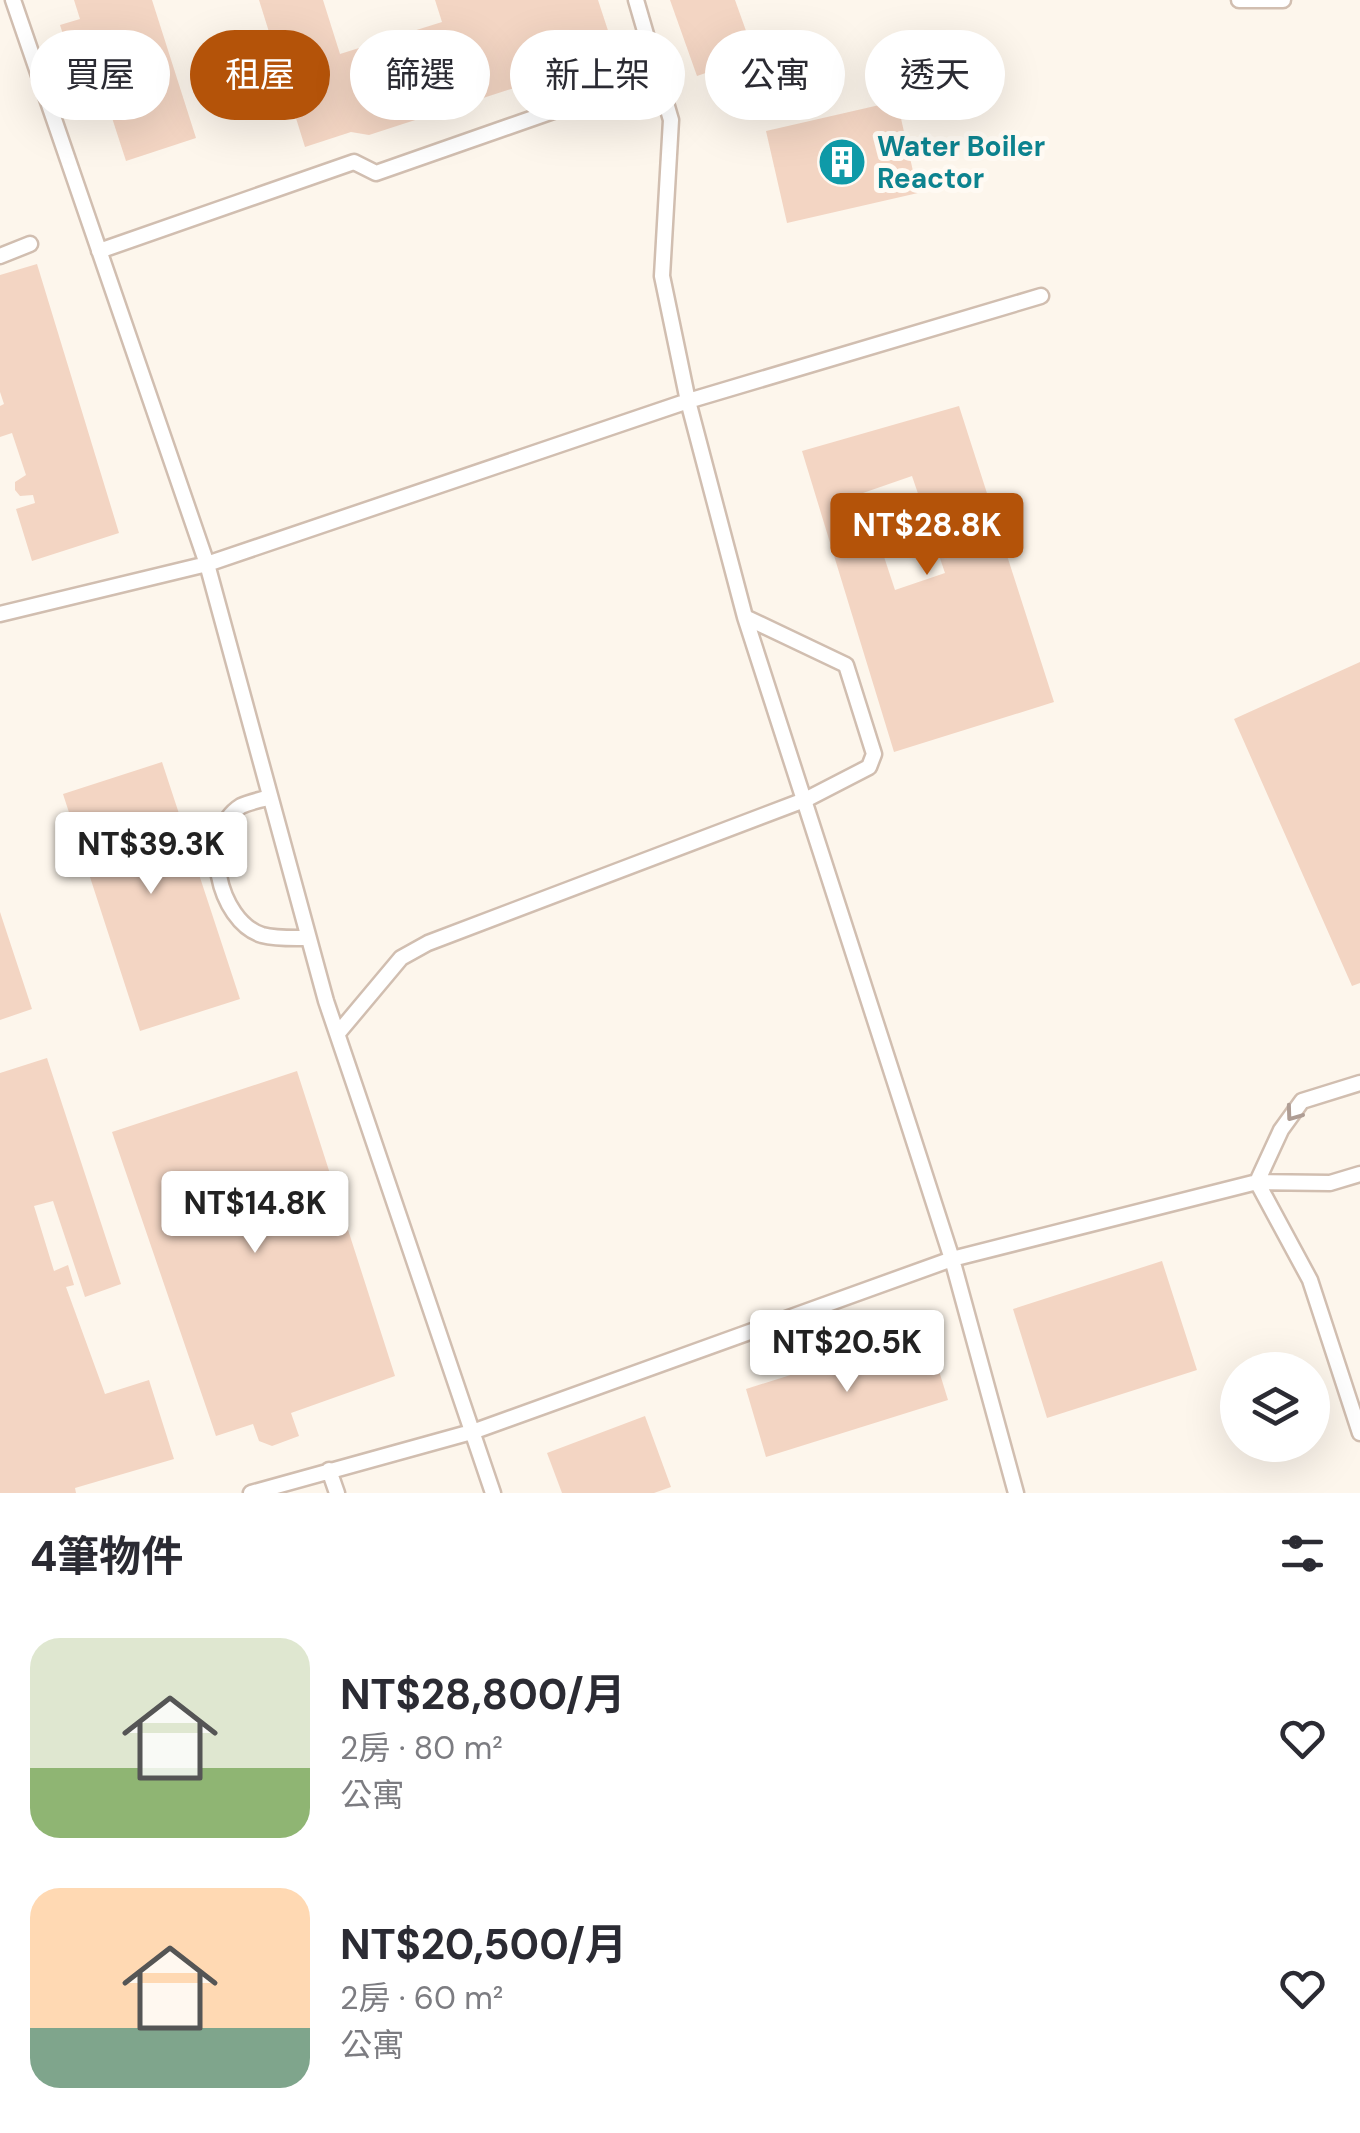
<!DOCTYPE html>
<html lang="zh-TW">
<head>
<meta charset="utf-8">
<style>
  body { margin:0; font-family:"DM Sans","Noto Sans TC",sans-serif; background:#f7f7f7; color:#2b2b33; height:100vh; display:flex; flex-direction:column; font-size:38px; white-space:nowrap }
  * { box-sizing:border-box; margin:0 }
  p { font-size:32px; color:#7c7c81 }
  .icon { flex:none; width:55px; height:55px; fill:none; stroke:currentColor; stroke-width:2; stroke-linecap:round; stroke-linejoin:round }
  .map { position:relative; height:1493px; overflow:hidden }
  .drawer { display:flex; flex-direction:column; background:#fff; flex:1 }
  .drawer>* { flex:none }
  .hud { position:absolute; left:30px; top:30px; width:1300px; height:90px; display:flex; gap:20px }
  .controls { position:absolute; left:1220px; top:1352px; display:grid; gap:20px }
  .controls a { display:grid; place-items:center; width:110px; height:110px; border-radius:50%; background:#fff; box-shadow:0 10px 40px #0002; font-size:50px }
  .price { position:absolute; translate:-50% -85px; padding:0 22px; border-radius:10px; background:#fff; color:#222; font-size:32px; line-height:65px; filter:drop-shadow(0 2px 5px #0008) }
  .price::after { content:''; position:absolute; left:50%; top:60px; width:30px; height:22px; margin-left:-15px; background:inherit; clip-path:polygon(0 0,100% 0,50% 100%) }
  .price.selected { background:#b45309; color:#fff }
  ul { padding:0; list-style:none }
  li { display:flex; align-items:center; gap:30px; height:250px; padding:0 30px }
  li span { display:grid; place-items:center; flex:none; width:280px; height:200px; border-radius:30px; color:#555 }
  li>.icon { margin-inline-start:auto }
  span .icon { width:120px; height:120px; fill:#fffc; stroke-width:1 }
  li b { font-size:42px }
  h2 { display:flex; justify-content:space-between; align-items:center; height:120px; padding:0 30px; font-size:42px }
  .chip { padding:0 35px; border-radius:45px; background:#fff; box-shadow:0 10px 40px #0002; font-size:35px; line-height:90px }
  .chip.selected { background:#b45309; color:#fff }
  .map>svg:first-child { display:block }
  .building { fill:#f3d5c3; fill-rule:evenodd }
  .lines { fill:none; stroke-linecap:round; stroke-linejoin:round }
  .service-casing { stroke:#d1beb0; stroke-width:19 }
  .service { stroke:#fff; stroke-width:14 }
  .oneway { stroke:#af9d94 }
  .labels { text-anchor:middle; stroke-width:10; stroke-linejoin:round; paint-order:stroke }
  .culture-label { font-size:28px; font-weight:bold; fill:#0d838f; stroke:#fffaf3; text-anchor:start }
</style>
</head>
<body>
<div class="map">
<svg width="1360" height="1493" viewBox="0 0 1360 1493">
  <rect width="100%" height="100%" fill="#fdf6ec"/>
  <path class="building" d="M 74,0 L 152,0 L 196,138 L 126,161 L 91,53 L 71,59 L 60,25 L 80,19 Z
    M 259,0 L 323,0 L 340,54 L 442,22 L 435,0 L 598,0 L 616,55 L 369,135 L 351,132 L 305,147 Z
    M 670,0 L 735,0 L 755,56 L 697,76 Z
    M 897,101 L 918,193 L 787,223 L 766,131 Z
    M 37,264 L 119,533 L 32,561 L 16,509 L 35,503 L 33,495 L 20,496 L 15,490 L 15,482 L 26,475 L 12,433 L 0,437 L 0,406 L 4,404 L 0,392 L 0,275 Z
    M 959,406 L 1054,702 L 894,752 L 802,451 ZM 912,476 L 945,573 L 895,590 L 863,493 Z
    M 1360,662 L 1360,983 L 1352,986 L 1234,719 Z
    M 162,762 L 240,999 L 140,1031 L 63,794 Z
    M 0,912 L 32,1009 L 0,1020 Z
    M 47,1058 L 121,1284 L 85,1297 L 53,1201 L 34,1206 L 54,1271 L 68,1265 L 74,1285 L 66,1287 L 105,1394 L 149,1380 L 174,1459 L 75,1488 L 76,1493 L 0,1493 L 0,1073 Z
    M 297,1071 L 395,1376 L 291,1413 L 299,1436 L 272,1446 L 259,1441 L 253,1424 L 216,1436 L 112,1132 Z
    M 1162,1261 L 1197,1370 L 1047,1418 L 1013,1309 Z
    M 927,1332 L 948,1400 L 766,1457 L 746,1389 Z
    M 645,1416 L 671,1487 L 654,1493 L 562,1493 L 547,1453 Z"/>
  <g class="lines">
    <g class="service-casing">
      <path id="service" d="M 13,0 L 207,564 L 326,1001 L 493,1493
        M 636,0 L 671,120 L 662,276 L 688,401 L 745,617 L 952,1259 L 1016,1493
        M 1239,0 L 1283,0
        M 99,251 L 354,162 L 376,173 L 659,74
        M 0,256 L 30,244
        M 0,614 L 207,564 L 688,401 L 1041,296
        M 270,797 C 261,800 249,802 241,806 C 198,833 218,921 262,935 C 277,939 294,938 309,938
        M 339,1032 L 401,958 L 428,943 L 807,799 L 869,767 L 874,754 L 846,665 L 745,617
        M 1257,1182 L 1310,1280 L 1360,1433
        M 1257,1182 L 1281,1130 L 1302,1101 L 1360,1083
        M 329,1470 L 337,1493
        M 251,1493 L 475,1431 L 952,1259 L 1257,1182 L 1330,1183 L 1360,1174"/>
    </g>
    <use href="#service" class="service"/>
  </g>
  <defs><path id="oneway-chevron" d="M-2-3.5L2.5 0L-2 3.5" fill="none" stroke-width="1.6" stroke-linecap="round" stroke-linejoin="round" transform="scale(2.5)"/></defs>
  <use class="oneway" href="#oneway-chevron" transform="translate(1293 1114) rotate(126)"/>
  <defs>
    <g id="building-disc" transform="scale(2.5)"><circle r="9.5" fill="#0f9aa8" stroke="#fffaf3"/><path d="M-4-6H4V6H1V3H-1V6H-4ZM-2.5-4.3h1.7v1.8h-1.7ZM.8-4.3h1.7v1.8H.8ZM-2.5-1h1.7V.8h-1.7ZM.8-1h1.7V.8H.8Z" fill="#fff"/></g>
  </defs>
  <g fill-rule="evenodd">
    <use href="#building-disc" x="842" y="162"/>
  </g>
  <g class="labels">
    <g class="culture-label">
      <text x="877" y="156">Water Boiler<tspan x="877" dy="32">Reactor</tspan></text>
    </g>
  </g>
</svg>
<div class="controls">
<a><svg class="icon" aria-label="layers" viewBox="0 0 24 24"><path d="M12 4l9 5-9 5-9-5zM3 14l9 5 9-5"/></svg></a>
</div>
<b class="price selected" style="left:927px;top:578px">NT$28.8K</b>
<b class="price" style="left:151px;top:897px">NT$39.3K</b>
<b class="price" style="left:255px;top:1256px">NT$14.8K</b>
<b class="price" style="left:847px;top:1395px">NT$20.5K</b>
<div class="hud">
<a class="chip">買屋</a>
<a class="chip selected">租屋</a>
<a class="chip">篩選</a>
<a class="chip">新上架</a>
<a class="chip">公寓</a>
<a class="chip">透天</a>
</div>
</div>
<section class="drawer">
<h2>4筆物件<svg class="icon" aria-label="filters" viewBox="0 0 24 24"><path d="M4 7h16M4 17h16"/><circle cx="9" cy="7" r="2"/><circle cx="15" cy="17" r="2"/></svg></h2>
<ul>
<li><span style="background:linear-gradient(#dfe7d0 65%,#8fb573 0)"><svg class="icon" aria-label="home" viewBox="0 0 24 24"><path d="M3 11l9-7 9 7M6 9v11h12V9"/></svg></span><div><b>NT$28,800/月</b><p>2房 · 80 m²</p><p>公寓</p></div><svg class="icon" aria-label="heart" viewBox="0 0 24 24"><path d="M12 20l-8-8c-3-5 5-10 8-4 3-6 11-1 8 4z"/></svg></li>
<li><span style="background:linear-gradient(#ffd9b3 70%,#7fa58c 0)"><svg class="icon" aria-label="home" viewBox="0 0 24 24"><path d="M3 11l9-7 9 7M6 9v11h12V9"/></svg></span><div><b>NT$20,500/月</b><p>2房 · 60 m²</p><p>公寓</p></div><svg class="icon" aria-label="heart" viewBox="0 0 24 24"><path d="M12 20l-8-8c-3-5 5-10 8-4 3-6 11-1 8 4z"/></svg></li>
</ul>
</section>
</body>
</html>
